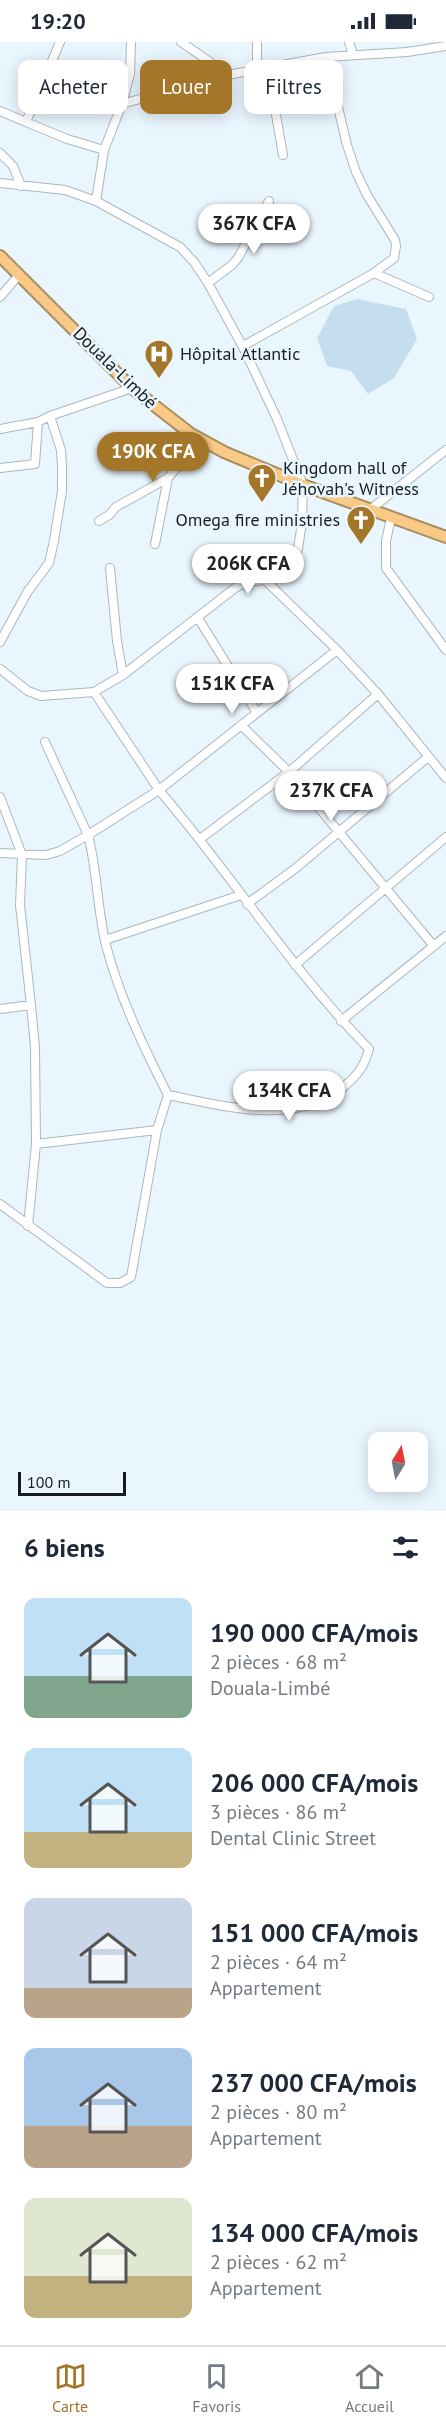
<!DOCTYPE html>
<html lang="fr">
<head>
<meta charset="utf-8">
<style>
  body { margin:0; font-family:"PT Sans",sans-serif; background:#f2f2f3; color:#1f2937; height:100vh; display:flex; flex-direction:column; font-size:22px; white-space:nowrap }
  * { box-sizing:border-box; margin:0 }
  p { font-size:20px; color:#747a83 }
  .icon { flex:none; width:33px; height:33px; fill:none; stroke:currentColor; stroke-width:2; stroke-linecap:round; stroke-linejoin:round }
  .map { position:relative; height:1469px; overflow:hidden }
  .details { display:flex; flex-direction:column; background:#fff; flex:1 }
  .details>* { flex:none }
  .guide { position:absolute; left:18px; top:18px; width:411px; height:54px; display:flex; gap:12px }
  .needle { width:39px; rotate:10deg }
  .tools { position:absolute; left:368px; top:1390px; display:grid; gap:12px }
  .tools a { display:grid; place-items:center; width:60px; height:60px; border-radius:12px; background:#fff; box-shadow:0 3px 15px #0003; font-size:30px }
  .scale { position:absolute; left:18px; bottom:15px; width:108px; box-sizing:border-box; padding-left:6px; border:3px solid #181d21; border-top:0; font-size:16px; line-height:21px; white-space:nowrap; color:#181d21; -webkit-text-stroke:4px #eaf6fe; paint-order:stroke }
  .price { position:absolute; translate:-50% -51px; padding:0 14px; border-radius:21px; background:#fff; color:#222; font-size:20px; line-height:39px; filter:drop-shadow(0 2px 3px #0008) }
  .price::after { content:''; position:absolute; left:50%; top:36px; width:18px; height:14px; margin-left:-9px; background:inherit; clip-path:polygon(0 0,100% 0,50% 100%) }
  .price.on { background:#a47629; color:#fff }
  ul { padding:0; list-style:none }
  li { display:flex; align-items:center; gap:18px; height:150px; padding:0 24px }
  li span { display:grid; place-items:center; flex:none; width:168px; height:120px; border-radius:12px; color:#555 }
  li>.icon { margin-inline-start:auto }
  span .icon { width:72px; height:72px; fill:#fffc; stroke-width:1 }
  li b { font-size:26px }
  h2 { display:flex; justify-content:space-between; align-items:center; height:72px; padding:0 24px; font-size:26px }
  .tag { padding:0 21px; border-radius:12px; background:#fff; box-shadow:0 3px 15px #0003; font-size:21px; line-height:54px }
  .tag.on { background:#a47629; color:#fff }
  .status { display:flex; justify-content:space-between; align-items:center; height:42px; padding:0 30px; background:#fff; direction:ltr }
  .status svg { height:16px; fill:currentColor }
  .tab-bar { display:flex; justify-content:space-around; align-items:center; height:84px; border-top:2px solid #e0e1e3; background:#fff; font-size:16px; color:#747a83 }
  .tab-bar a { display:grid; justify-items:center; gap:3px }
  .tab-bar .on { color:#a47629 }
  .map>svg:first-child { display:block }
  .green { fill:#c4deef }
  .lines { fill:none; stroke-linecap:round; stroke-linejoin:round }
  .minor-casing { stroke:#a8b7c0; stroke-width:10 }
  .highway-casing { stroke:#aa8d62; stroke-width:14 }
  .minor { stroke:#fff; stroke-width:8 }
  .highway { stroke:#f9ca85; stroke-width:10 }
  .labels { text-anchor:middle; stroke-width:5; stroke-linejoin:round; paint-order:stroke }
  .poi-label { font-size:18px; fill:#181d21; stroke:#eaf6fe; text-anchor:start }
  .street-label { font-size:18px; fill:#181d21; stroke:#eaf6fe }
</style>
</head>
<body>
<div class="status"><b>19:20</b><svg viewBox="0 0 49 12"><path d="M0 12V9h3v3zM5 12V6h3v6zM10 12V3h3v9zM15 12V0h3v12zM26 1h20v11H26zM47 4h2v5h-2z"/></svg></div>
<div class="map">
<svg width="446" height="1469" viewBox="0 0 446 1469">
  <rect width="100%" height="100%" fill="#eaf6fe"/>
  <path class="green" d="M 357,257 L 406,267 L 417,297 L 394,336 L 368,352 L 351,329 L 327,324 L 317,296 L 334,264 Z"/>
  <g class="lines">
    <g class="minor-casing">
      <path id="minor" d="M 181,0 L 210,20 L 222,34
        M 257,0 L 257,29
        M 349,0 L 353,12
        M 326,15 L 407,10 L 446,4
        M 268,27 L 283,113
        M 122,62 L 222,34 L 326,15 L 347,103 L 356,130 L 367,153 L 395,198 L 396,204 L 394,216 L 374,231 L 243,304
        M 0,69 L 26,80 L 60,0
        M 26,80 L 67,97 L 104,108
        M 0,111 L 13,124 L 21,144
        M 0,141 L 65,148 L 96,159 L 180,205 L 194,220 L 208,241 L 244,307 L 277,377 L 303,443 L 302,480 L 298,507 L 294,515 L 277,526 L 265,538 L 246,540 L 235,546 L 123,633
        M 96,159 L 104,108 L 122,62 L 130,32 L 131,0
        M 374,231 L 429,255
        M 208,241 L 232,223 L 238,216 L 269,159
        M 0,255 L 19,233
        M 0,387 L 38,380 L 50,374 L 132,346
        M 0,426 L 35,422 L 38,380
        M 371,467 L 446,408
        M 391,476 L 386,499 L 386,526 L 446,608
        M 99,479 L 109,473 L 116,465 L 168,436
        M 155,502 L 168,436 L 177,425 L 191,392
        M 198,576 L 257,671
        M 0,600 L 28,549 L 49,521 L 54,499 L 62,449 L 62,423 L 61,408 L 50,374
        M 337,608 L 378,652 L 446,736
        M 0,627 L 28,649 L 41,654 L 94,650 L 123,633 L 117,599 L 110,526
        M 94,650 L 159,748 L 337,608 L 265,538
        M 241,683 L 289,730 L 433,903
        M 45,700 L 88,793 L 159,748 C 231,832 291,927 369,1007 C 364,1026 356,1035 341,1047 C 291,1084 224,1064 168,1053
        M 0,755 L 22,813 L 20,863 L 31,963
        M 200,797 L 289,730 L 378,652
        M 0,811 L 46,813 L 60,809 L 88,793 C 98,831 97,871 107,907 C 121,958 144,1006 168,1053 L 157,1088 L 131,1235 L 120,1241 L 107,1241 L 0,1162
        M 247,862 L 296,826 L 428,715
        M 105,898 L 241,853
        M 295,923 L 446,795
        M 0,967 L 31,963 L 35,1005 L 36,1102 L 157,1088
        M 341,979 L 446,894
        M 28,1184 L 36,1102"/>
    </g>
    <g class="highway-casing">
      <path id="highway" d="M 0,214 L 132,346 L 191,392 L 224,410 L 303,443 L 446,495"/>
    </g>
    <use href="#minor" class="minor"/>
    <use href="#highway" class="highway"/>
  </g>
  <defs>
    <g id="hospital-pin" transform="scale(1.5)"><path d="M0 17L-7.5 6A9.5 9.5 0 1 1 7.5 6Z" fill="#a47629" stroke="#eaf6fe"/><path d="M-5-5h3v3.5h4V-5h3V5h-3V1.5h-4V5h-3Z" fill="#fff"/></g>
    <g id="church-pin" transform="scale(1.5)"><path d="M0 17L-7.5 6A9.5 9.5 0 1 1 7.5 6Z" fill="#a47629" stroke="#eaf6fe"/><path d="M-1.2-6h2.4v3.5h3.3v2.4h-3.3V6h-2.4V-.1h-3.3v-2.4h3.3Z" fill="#fff"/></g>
  </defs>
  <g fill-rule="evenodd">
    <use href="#hospital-pin" x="159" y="312"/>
    <use href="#church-pin" x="262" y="436"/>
    <use href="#church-pin" x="361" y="478"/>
  </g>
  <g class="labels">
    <g class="poi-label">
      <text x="180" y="318">Hôpital Atlantic</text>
      <text x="283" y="432">Kingdom hall of<tspan x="283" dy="21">Jéhovah's Witness</tspan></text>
      <text x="340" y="484" text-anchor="end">Omega fire ministries</text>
    </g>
    <g class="street-label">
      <text transform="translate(115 326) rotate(44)" y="6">Douala-Limbé</text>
    </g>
  </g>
</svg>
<div class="tools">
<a><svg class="needle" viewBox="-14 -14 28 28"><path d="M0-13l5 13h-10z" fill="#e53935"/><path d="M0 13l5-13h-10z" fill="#747a83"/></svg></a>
</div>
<div class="scale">100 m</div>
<b class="price" style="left:254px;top:213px">367K CFA</b>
<b class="price on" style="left:153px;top:441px">190K CFA</b>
<b class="price" style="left:248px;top:553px">206K CFA</b>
<b class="price" style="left:232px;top:673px">151K CFA</b>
<b class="price" style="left:331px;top:780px">237K CFA</b>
<b class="price" style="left:289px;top:1080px">134K CFA</b>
<div class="guide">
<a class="tag">Acheter</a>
<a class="tag on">Louer</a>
<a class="tag">Filtres</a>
</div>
</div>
<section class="details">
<h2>6 biens<svg class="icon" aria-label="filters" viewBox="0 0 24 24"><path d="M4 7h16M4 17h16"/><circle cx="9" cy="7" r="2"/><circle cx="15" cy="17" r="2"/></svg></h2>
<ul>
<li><span style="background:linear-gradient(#bfe0f5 65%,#7fa58c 0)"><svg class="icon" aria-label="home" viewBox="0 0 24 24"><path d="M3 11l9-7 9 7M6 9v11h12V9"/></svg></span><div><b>190 000 CFA/mois</b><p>2 pièces · 68 m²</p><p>Douala-Limbé</p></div></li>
<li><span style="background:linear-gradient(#bfe0f5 70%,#c2b280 0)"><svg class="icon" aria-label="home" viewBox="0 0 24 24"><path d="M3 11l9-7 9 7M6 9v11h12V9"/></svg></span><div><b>206 000 CFA/mois</b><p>3 pièces · 86 m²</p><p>Dental Clinic Street</p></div></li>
<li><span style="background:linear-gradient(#c9d6e8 75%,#b9a48a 0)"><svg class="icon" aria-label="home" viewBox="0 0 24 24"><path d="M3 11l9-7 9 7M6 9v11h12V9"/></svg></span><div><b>151 000 CFA/mois</b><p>2 pièces · 64 m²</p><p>Appartement</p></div></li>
<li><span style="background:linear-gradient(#a9c7e8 65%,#b9a48a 0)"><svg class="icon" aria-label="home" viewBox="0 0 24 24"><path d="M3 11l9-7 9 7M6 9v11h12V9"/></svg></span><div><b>237 000 CFA/mois</b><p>2 pièces · 80 m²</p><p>Appartement</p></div></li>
<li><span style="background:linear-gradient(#dfe7d0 65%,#c2b280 0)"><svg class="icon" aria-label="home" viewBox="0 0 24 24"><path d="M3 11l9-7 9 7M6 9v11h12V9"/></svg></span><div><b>134 000 CFA/mois</b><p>2 pièces · 62 m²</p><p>Appartement</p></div></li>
</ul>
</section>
<nav class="tab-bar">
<a class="on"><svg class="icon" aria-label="map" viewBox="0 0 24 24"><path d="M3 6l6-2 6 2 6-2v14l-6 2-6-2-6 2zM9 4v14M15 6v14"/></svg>Carte</a>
<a><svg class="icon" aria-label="saved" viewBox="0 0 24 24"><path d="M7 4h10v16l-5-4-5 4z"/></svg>Favoris</a>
<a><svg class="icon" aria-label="home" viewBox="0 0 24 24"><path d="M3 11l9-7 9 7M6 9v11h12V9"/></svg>Accueil</a>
</nav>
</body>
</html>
